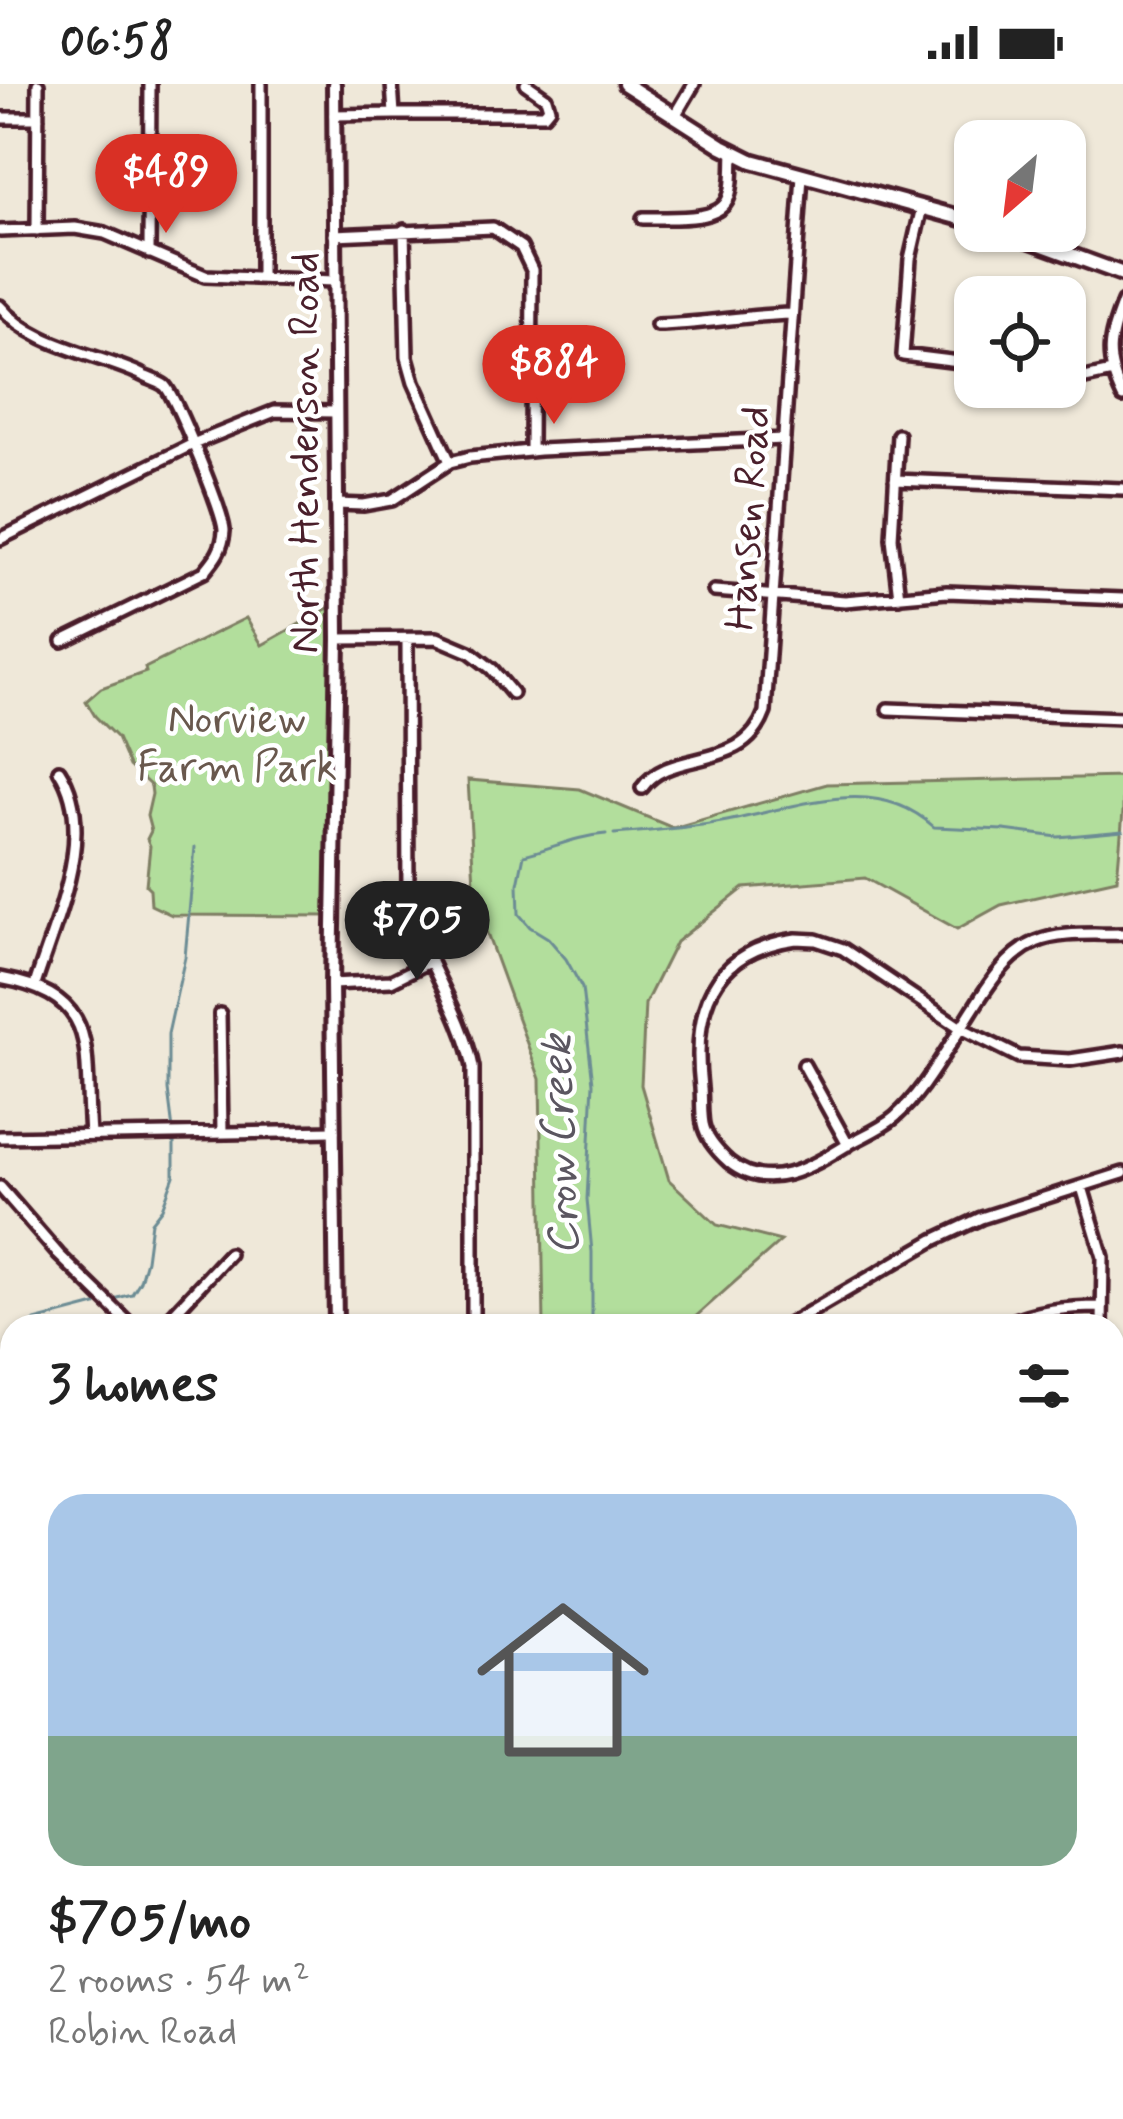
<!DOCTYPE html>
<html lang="en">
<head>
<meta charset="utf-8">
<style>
  body { margin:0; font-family:Mynerve,sans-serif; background:#f6f6f6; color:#222; height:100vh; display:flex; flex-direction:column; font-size:45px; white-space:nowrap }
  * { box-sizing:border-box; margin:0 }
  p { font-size:39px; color:#767676 }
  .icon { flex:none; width:66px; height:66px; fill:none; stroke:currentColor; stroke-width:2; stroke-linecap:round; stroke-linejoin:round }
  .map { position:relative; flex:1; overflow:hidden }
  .sheet { position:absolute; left:0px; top:1230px; width:1125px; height:807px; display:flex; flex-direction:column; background:#fff; border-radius:36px 36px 0 0; box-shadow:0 3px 9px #0004 }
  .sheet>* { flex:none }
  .needle { width:78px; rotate:208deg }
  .fabs { position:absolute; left:954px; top:36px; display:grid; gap:24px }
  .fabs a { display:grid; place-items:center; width:132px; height:132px; border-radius:24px; background:#fff; box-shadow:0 3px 9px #0004; font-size:60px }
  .price { position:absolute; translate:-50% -102px; padding:0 27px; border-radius:42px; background:#d93025; color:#fff; font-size:39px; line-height:78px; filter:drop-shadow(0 3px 6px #0008) }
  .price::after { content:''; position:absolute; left:50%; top:72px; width:36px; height:27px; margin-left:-18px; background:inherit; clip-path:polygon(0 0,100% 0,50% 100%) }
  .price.on { background:#222; color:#fff }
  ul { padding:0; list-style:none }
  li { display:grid; align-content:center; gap:24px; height:636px; padding:0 48px }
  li+li { border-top:3px solid #e0e0e0 }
  li span { display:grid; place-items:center; height:372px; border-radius:36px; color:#555 }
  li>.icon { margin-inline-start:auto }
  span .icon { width:216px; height:216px; fill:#fffc; stroke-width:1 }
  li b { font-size:51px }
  h2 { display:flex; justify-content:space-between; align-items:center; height:144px; padding:0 48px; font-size:51px }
  .status { display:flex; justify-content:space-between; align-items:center; height:84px; padding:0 60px; background:#fff; direction:ltr }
  .status svg { height:33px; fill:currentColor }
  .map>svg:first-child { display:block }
  .green { fill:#b2de9c; stroke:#7e7e64; stroke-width:3 }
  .water { fill:#83d5da; stroke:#6c8c94; stroke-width:3 }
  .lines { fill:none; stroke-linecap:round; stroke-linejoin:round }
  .stream { stroke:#6c8c94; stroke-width:3 }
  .minor-casing { stroke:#4a1f2b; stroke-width:18 }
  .tertiary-casing { stroke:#4a1f2b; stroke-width:20 }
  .secondary-casing { stroke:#4a1f2b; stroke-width:21 }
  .minor { stroke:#fff; stroke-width:9 }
  .tertiary { stroke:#fff; stroke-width:10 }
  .secondary { stroke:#fff; stroke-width:12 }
  .rail { stroke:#4a1f2b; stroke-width:3 }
  .labels { text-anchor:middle; stroke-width:9; stroke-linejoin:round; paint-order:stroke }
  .street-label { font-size:42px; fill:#4a1f2b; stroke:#fff }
  .park-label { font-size:42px; fill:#69584d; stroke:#fff }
  .water-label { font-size:45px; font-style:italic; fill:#5b5660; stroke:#fff }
</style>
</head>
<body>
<div class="status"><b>06:58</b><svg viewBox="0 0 49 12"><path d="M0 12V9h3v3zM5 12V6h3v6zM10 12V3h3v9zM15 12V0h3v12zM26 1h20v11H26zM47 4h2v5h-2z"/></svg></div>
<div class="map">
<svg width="1123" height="2035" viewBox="0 0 1123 2035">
  <rect width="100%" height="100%" fill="#efe8d9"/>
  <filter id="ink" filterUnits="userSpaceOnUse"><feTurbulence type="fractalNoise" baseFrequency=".00833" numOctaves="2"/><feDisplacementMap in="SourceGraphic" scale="24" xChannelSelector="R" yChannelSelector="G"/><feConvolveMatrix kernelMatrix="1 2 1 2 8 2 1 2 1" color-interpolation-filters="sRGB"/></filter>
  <g filter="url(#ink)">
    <path class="green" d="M 337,519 L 333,832 L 172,831 L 151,821 L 150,805 L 146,801 L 150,762 L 147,755 L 151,747 L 147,732 L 152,710 L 151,702 L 129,682 L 117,654 L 95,632 L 86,617 L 101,604 L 146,588 L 145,584 L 246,534 L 262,561 Z
      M 1123,693 L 1123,728 L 1117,795 L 1001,821 L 957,845 L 865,794 L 744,804 L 676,858 L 645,920 L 641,1001 L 669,1096 L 717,1141 L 781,1157 L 685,1242 L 544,1242 L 540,995 L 475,817 L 468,696 L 580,705 L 673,744 L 827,700 Z"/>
    <path class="water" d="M 0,1787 L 12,1801 L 12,2025 L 239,2025 L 253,2035 L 0,2035 Z"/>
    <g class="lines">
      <path class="stream" d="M 614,750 C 652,747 690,744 727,737 C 797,724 875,688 934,743 L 1004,746 L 1058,753 L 1123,747
        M 173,1046 L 168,1006 L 168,950 L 185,873 L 195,763
        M 118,1214 L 132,1210 L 140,1197 L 146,1176 L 151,1138 L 162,1124 L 174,1092 L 174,1056
        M 31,1242 L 35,1237 L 96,1221
        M 592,1242 L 592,1168 L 587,1115 L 593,999 L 582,904 L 566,875 L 548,854 L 530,843 L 519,830 L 518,800 L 524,771 C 553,764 576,752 606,750
        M 0,1284 L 12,1268
        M 271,2035 L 280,2025"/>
      <g class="minor-casing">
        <path id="minor" d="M 392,0 L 394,30 L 544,30 L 549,24 L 546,14 L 526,0
          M 334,31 L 394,30
          M 675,32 L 694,0
          M 0,34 L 38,34
          M 922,123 L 910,175 L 903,271 L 975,280
          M 643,134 C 665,133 715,139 727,117 C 734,104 732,83 733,68
          M 37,146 L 38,0
          M 404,146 L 407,273 L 414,298 L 450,378
          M 0,147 L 75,144 L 105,149 L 205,192 L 335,197
          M 334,151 L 493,144 L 521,163 L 532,186 L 531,367
          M 149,169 L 150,0
          M 261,194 L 261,0
          M 1123,218 C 1108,257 1104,274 1123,313
          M 0,222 C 33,262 94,269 140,290 C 146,294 159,297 165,302 C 176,314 224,430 224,447 C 223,465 215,475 204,488 L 63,557
          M 657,241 C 703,240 747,231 792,230
          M 1065,292 L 1085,294 L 1112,288
          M 898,351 L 892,454 L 899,513
          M 895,396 L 1123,405
          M 336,420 L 364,421 L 392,416 L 450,378 L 470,373 L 539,366 L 784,355
          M 0,455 L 193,360 L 275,327 L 335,328
          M 714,507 L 845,517 L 947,508 L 1123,515
          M 338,555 L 437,554 L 470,568 L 492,585 L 512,609
          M 407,556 L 408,815 C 421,874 461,924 473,983 L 473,1242
          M 888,625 L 1123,634
          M 642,704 C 670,663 743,690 765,628 L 802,92
          M 1123,850 C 1096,851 1061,847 1036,858 C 1002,872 980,915 961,944 L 1019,973 L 1070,976 L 1123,968
          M 796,855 L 816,856 L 843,865 L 961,944 C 941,974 922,1009 895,1033 C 881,1045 863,1052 847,1061 C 811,1083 768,1110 729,1078 C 718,1068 706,1055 703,1040 C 701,1029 702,1016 701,1004 C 692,926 710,867 796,855 Z
          M 0,894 C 104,913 83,967 90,1050
          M 332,900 L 391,897 L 431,877
          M 35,901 C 54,839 99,748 59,686
          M 220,930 L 222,1048
          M 804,981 L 848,1061
          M 0,1053 L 334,1047
          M 0,1103 L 59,1171 L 132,1242
          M 1082,1103 L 1103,1173 L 1102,1242
          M 162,1242 L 229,1170
          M 786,1242 L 934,1156 L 981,1134 L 1123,1089
          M 1001,1242 C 1033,1226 1067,1223 1102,1223
          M 1113,1564 L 1123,1563"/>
      </g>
      <g class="tertiary-casing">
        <path id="tertiary" d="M 334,0 L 338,555 L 332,900 L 336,1242
          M 1113,1673 L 1123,1671"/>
      </g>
      <g class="secondary-casing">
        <path id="secondary" d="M 625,0 L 722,62 L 752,77 L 975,138
          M 1005,147 L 1123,190"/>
      </g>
      <use href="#minor" class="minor"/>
      <use href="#tertiary" class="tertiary"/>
      <use href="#secondary" class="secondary"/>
      <path class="rail" d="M 0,1412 L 12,1423
        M 0,1456 L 12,1466
        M 1113,2023 L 1123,2024
        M 794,2025 L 808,2035
        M 923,2025 L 940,2035"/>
    </g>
  </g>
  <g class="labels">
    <g class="street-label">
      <text transform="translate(303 369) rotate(-90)" y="15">North Henderson Road</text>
      <text transform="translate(746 434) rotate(-86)" y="15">Hansen Road</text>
    </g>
    <g class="park-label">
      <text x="237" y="648">Norview<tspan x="237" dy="48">Farm Park</tspan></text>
    </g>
    <g class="water-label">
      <text transform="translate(558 1061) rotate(-92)" y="16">Crow Creek</text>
    </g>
  </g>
</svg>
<div class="fabs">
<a><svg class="needle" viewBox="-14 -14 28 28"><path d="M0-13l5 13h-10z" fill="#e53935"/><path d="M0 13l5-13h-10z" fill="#767676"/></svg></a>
<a><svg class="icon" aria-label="locate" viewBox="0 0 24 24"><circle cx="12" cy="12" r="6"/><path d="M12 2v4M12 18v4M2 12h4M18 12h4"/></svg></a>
</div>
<b class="price" style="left:166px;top:152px">$489</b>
<b class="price" style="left:554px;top:343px">$884</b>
<b class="price on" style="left:417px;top:899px">$705</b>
<section class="sheet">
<h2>3 homes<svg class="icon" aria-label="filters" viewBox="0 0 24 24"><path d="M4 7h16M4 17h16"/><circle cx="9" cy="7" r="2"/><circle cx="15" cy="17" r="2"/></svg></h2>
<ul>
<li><span style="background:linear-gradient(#a9c7e8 65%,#7fa58c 0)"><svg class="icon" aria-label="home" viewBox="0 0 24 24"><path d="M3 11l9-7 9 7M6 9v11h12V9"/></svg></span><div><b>$705/mo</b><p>2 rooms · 54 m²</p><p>Robin Road</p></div></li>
</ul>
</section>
</div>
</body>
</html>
